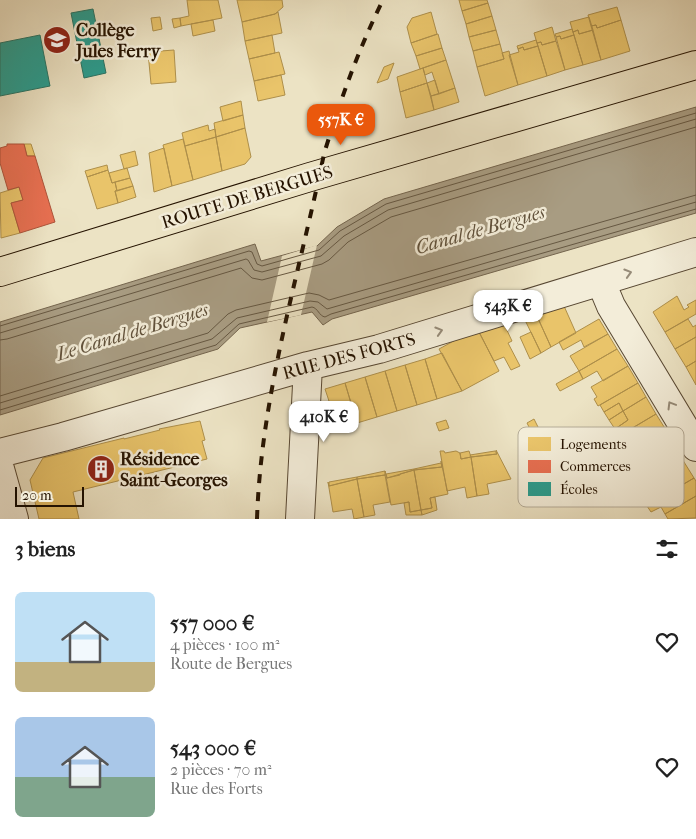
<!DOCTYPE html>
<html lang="fr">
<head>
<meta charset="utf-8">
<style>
  body { margin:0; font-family:"IM FELL French Canon",serif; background:#f6f6f6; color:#222; height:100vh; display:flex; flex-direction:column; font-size:19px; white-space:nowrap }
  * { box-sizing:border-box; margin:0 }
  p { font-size:16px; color:#767676 }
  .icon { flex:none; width:28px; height:28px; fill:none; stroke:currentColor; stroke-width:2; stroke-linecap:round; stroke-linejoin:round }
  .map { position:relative; height:519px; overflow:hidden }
  .sheet { display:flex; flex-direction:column; background:#fff; flex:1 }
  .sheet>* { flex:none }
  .scale { position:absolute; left:15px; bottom:12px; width:69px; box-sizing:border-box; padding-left:5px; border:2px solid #251301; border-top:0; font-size:14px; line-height:18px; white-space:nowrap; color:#251301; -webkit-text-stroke:4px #f3edd9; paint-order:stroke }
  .price { position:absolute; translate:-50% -42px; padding:0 11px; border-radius:10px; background:#fff; color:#222; font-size:16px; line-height:32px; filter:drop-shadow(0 1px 2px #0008) }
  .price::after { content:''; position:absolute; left:50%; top:30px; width:15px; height:11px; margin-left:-8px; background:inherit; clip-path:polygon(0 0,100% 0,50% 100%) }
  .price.selected { background:#ea580c; color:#fff }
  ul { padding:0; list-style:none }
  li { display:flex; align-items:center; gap:15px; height:125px; padding:0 15px }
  li span { display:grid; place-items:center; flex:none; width:140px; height:100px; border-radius:8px; color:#555 }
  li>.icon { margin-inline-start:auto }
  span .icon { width:60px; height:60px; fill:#fffc; stroke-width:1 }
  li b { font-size:21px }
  h2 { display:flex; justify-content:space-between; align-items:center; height:60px; padding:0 15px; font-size:21px }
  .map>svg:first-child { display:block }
  .water { fill:#a89c82; stroke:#74654e }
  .pier { fill:#ece3c4 }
  .homes { fill:#e9c46a; stroke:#ae8f4a }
  .shops { fill:#e76f51; stroke:#ad5339 }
  .schools { fill:#2a9d8f; stroke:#287464 }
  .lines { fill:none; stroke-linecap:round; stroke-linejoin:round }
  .shore { stroke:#665842; stroke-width:1 }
  .minor-casing { stroke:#574732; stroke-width:30 }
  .major-casing { stroke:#251301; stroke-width:30 }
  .minor { stroke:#f3edd9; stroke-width:28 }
  .major { stroke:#ece3c4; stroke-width:28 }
  .rail { stroke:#251301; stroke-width:4; stroke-dasharray:9 9; stroke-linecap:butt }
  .oneway { stroke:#968b78 }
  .labels { text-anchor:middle; stroke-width:5; stroke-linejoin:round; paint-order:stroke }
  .poi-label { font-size:18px; font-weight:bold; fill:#251301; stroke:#f3edd9; text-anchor:start }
  .street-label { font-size:18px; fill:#251301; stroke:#f3edd9 }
  .water-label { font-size:19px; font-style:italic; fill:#60513b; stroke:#f3edd9 }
  .key { fill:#f3edd9; stroke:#b5ac98; stroke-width:1 }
  .key-label { font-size:14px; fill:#251301 }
</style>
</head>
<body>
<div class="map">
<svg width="696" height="519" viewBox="0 0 696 519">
  <rect width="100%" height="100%" fill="#ece3c4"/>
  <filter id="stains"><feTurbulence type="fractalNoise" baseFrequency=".004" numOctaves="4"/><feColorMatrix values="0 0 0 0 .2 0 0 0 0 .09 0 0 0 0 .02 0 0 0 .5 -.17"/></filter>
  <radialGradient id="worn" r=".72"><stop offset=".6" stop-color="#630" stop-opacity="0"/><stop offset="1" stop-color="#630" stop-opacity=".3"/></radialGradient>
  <path class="water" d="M 696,107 L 696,213 L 332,319 L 323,325 L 312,312 L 240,328 L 218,349 L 0,415 L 0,322 L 255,244 L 261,261 L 317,246 L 337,227 L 384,199 Z"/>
  <path class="pier" d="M 317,245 L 301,315 L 267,322 L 282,256 Z"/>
  <path class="homes" d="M 187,0 L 218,0 L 222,18 L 181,26 L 180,18 L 189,16 Z
    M 237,0 L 282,0 L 283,7 L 275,14 L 242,22 Z
    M 459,0 L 487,0 L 488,3 L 462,11 Z
    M 488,3 L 492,16 L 466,24 L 462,11 Z
    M 617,7 L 621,20 L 597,28 L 596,25 L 591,26 L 588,15 Z
    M 278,12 L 282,33 L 245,41 L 242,22 L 275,14 Z
    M 431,12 L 437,34 L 411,43 L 407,27 L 412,18 Z
    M 492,16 L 496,30 L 469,37 L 466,24 Z
    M 160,17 L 162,29 L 153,31 L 151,18 Z
    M 589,17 L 593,30 L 579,34 L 578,30 L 573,32 L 570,22 Z
    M 180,18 L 181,26 L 174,28 L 172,19 Z
    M 213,20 L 215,31 L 193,36 L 191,24 Z
    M 621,20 L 630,51 L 601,60 L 591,26 L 596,25 L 597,28 Z
    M 552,27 L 556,41 L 542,45 L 541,42 L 537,43 L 534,33 Z
    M 572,29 L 574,35 L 561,39 L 560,36 L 556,37 L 555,34 Z
    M 496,30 L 500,44 L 473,51 L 469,37 Z
    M 578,30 L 579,34 L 593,30 L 601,60 L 583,65 L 573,32 Z
    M 438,34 L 442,48 L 416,56 L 411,43 Z
    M 272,35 L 275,53 L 249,59 L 245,41 Z
    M 574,35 L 583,65 L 565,70 L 556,37 L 560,36 L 561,39 Z
    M 536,40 L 538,46 L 524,50 L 523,47 L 518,49 L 517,46 Z
    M 556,41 L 565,70 L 547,76 L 537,43 L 541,42 L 542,45 Z
    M 500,44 L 504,59 L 477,67 L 473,51 Z
    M 538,46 L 547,76 L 518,85 L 509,55 L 519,52 L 518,49 L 523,47 L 524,50 Z
    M 442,48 L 446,60 L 420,69 L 416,56 Z
    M 174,50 L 176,82 L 151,84 L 148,52 Z
    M 509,51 L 518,85 L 485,96 L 477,67 L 504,59 L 502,53 Z
    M 279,52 L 285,74 L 254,81 L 249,59 Z
    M 446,60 L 455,88 L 439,94 L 432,72 L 425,75 L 423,68 Z
    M 394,63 L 388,79 L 377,83 L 384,67 Z
    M 423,68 L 427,83 L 400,92 L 397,77 Z
    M 281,75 L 285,95 L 258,101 L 254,81 Z
    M 435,80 L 439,94 L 431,96 L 427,83 Z
    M 427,83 L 434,110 L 406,118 L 400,92 Z
    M 455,88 L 459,102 L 434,110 L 431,96 Z
    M 241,101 L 243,115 L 223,121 L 220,107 Z
    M 243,115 L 245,128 L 216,137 L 214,123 Z
    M 208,125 L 209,131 L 215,129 L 216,137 L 185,146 L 182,133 Z
    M 245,128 L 251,157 L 245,164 L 222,171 L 216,137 Z
    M 216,137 L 222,171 L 193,180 L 185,146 Z
    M 183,139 L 193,180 L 172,186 L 163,145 Z
    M 24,144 L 31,144 L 35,156 L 27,156 Z
    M 164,148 L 172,186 L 154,192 L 149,153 Z
    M 135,151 L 138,165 L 124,169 L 120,155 Z
    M 107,165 L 108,170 L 87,177 L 85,171 Z
    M 127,168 L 130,178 L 112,183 L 109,173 Z
    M 108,170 L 112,183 L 115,182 L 117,191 L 115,191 L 118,203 L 97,209 L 87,177 Z
    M 130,178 L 133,186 L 117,191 L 115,182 Z
    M 133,186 L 136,197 L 118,203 L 115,191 Z
    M 19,187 L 23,200 L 11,203 L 20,233 L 1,238 L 0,193 Z
    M 677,296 L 684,310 L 689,307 L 687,305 L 696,300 L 696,314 L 665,332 L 653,312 Z
    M 564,306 L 576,333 L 551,347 L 536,314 Z
    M 536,314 L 551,347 L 541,353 L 524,318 Z
    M 599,319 L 608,334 L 584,347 L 581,340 L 563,350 L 559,342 Z
    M 688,319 L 693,327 L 696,325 L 696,337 L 675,349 L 665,332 Z
    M 504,324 L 512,341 L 508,343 L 520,366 L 511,370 L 504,357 L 494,361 L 479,332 Z
    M 479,332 L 499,371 L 462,391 L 439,349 L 461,337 Z
    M 531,332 L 541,353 L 530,359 L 520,337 Z
    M 608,334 L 617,349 L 579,371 L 570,356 Z
    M 696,337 L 696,361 L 686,367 L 675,349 Z
    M 617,349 L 628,366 L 603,381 L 597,371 L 583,379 L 579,371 Z
    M 442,353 L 462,391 L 437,399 L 425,359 Z
    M 425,359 L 437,399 L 417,405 L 405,365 Z
    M 696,361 L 696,385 L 686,367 Z
    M 405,365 L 417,405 L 397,411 L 385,371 Z
    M 628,366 L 638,383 L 598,406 L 594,399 L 597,397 L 591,387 Z
    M 385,371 L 397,411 L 377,417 L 365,377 Z
    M 579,371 L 583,379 L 560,391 L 556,384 Z
    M 365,377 L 377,417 L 357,423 L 345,383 Z
    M 345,383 L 357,423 L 337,429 L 334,418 L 331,419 L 330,416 L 325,414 L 324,409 L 327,405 L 326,402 L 329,401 L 325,389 Z
    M 638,383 L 646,397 L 623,411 L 619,403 L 604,412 L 600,405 Z
    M 646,397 L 656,414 L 619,436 L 615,429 L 628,420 L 623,411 Z
    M 619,403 L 623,411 L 609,420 L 604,412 Z
    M 623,411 L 628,420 L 615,429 L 609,420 Z
    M 656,414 L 666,430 L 642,444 L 637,434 L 623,442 L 619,436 Z
    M 534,419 L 540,431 L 533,435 L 527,423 Z
    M 446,420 L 449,428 L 439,431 L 436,423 Z
    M 200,421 L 205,440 L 202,441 L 207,459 L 73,492 L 79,519 L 39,519 L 30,480 L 43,458 L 124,438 L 124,439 L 160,430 L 159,429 Z
    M 676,447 L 684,462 L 647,484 L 638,469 Z
    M 496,450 L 511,479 L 487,484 L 489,494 L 477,496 L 471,457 L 497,454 Z
    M 440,451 L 444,451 L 445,453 L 456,451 L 460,453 L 461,459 L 471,457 L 477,496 L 467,498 L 465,487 L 447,491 Z
    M 469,451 L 471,457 L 461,459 L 460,453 Z
    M 495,451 L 497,454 L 471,457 L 470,455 Z
    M 441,461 L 448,494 L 430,498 L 432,508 L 421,510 L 414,470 L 442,467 Z
    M 684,462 L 694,478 L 656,500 L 650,491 L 644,494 L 640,488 Z
    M 441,463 L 442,467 L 414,470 L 414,469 Z
    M 414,469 L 414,470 L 400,474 L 400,475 L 387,478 L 386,474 Z
    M 414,470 L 421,510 L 410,512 L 409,502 L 391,505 L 385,471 L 387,478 Z
    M 385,471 L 385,475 L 357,479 L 357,477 Z
    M 385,475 L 390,502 L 373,505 L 375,515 L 364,517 L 357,479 Z
    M 357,477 L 357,479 L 329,486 L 329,482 Z
    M 694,478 L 696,481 L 696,496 L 665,514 L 661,507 L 651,512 L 647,506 Z
    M 357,479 L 364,517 L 354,519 L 352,509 L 333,512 L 328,482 L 329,486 Z
    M 696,496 L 696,518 L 668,519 L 665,514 Z
    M 435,497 L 437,510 L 422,515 L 421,510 L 432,508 L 430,498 Z
    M 409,502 L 410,512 L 421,510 L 422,515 L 406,515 L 404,503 Z"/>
  <path class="shops" d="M 7,144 L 24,144 L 27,156 L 35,156 L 55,222 L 20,233 L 11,203 L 23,200 L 19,187 L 8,190 L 0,163 L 0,148 L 7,146 Z"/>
  <path class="schools" d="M 93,9 L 106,73 L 84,78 L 71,13 Z
    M 40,35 L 50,86 L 0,96 L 0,43 Z"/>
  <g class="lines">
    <path class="shore" d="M 0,326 L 249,251 L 252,252 L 257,264 L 262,266 L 319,250 L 340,231 L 386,204 L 696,113
      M 0,333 L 246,259 L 248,260 L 254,270 L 262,272 L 321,256 L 344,236 L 388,210 L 696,119
      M 0,340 L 7,339 L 241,268 L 252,278 L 262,280 L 322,264 L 329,260 L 348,242 L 391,217 L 696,127
      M 0,396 L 208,333 L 228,314 L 236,310 L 309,293 L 319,295 L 329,300 L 696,195
      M 0,403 L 212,339 L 237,318 L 310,301 L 318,302 L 327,309 L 696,202
      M 0,410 L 216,345 L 239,324 L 312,307 C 318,308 319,316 325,317 L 331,314 L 696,209"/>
    <g class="minor-casing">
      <path id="minor" d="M 601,282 L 611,306 L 696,447
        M 0,453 L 63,437 L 308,366 L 379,349 L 696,252
        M 0,469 L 14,519
        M 300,519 L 308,366"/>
    </g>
    <g class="major-casing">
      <path id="major" d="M 0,272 L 310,177 L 696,65"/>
    </g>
    <use href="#minor" class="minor"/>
    <use href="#major" class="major"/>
    <path class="rail" d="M 257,519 C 261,395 299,275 324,154 C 340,101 358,50 383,0"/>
  </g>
  <defs><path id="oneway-chevron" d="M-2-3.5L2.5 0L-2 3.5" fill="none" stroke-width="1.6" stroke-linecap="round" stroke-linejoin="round" transform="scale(1.25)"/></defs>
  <g class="oneway">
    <use href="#oneway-chevron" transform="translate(628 273) rotate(-17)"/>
    <use href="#oneway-chevron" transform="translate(439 331) rotate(-17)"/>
    <use href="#oneway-chevron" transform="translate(671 405) rotate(-121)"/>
  </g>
  <defs>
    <g id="school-disc" transform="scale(1.4375)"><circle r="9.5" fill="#8f2418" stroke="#f3edd9"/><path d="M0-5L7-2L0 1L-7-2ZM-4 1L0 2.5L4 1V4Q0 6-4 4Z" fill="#fff"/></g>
    <g id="building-disc" transform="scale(1.4375)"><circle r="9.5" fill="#8f2418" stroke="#f3edd9"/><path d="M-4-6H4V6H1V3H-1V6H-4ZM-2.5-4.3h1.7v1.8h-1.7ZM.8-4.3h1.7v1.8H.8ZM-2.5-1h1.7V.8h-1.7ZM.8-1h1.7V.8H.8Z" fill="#fff"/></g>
  </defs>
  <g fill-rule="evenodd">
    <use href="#school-disc" x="57" y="40"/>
    <use href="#building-disc" x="101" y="469"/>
  </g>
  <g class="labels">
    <g class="poi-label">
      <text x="76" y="36">Collège<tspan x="76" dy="21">Jules Ferry</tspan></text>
      <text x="120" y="465">Résidence<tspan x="120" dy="21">Saint-Georges</tspan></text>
    </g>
    <g class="street-label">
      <text transform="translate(247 197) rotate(-17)" y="6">ROUTE DE BERGUES</text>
      <text transform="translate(349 356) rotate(-15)" y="6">RUE DES FORTS</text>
    </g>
    <g class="water-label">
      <text transform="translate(480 229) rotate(-16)" y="7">Canal de Bergues</text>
      <text transform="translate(132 331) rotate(-17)" y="7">Le Canal de Bergues</text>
    </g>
  </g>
  <rect x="518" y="427" width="166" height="80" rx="8" class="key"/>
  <rect x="528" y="437" width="23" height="14" fill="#e9c46a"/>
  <rect x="528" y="460" width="23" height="13" fill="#e76f51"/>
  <rect x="528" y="482" width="23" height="14" fill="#2a9d8f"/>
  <g class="key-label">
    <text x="560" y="449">Logements</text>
    <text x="560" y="471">Commerces</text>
    <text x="560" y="494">Écoles</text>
  </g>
  <rect width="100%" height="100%" filter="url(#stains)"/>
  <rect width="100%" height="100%" fill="url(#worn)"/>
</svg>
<div class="scale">20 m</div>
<b class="price selected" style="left:341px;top:146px">557K €</b>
<b class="price" style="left:508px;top:332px">543K €</b>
<b class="price" style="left:324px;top:443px">410K €</b>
</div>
<section class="sheet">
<h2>3 biens<svg class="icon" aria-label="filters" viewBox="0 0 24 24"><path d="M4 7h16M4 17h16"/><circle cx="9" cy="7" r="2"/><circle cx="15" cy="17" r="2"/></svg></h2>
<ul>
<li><span style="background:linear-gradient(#bfe0f5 70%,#c2b280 0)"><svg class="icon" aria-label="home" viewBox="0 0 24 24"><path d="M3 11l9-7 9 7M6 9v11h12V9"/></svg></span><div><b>557 000 €</b><p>4 pièces · 100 m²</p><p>Route de Bergues</p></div><svg class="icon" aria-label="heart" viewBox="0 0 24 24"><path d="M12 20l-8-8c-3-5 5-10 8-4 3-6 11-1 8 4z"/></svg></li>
<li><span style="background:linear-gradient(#a9c7e8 60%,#7fa58c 0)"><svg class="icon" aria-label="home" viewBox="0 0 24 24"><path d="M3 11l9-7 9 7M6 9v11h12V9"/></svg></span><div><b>543 000 €</b><p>2 pièces · 70 m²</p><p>Rue des Forts</p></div><svg class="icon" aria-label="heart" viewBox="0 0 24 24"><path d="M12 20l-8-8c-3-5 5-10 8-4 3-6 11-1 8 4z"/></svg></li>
</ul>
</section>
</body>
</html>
